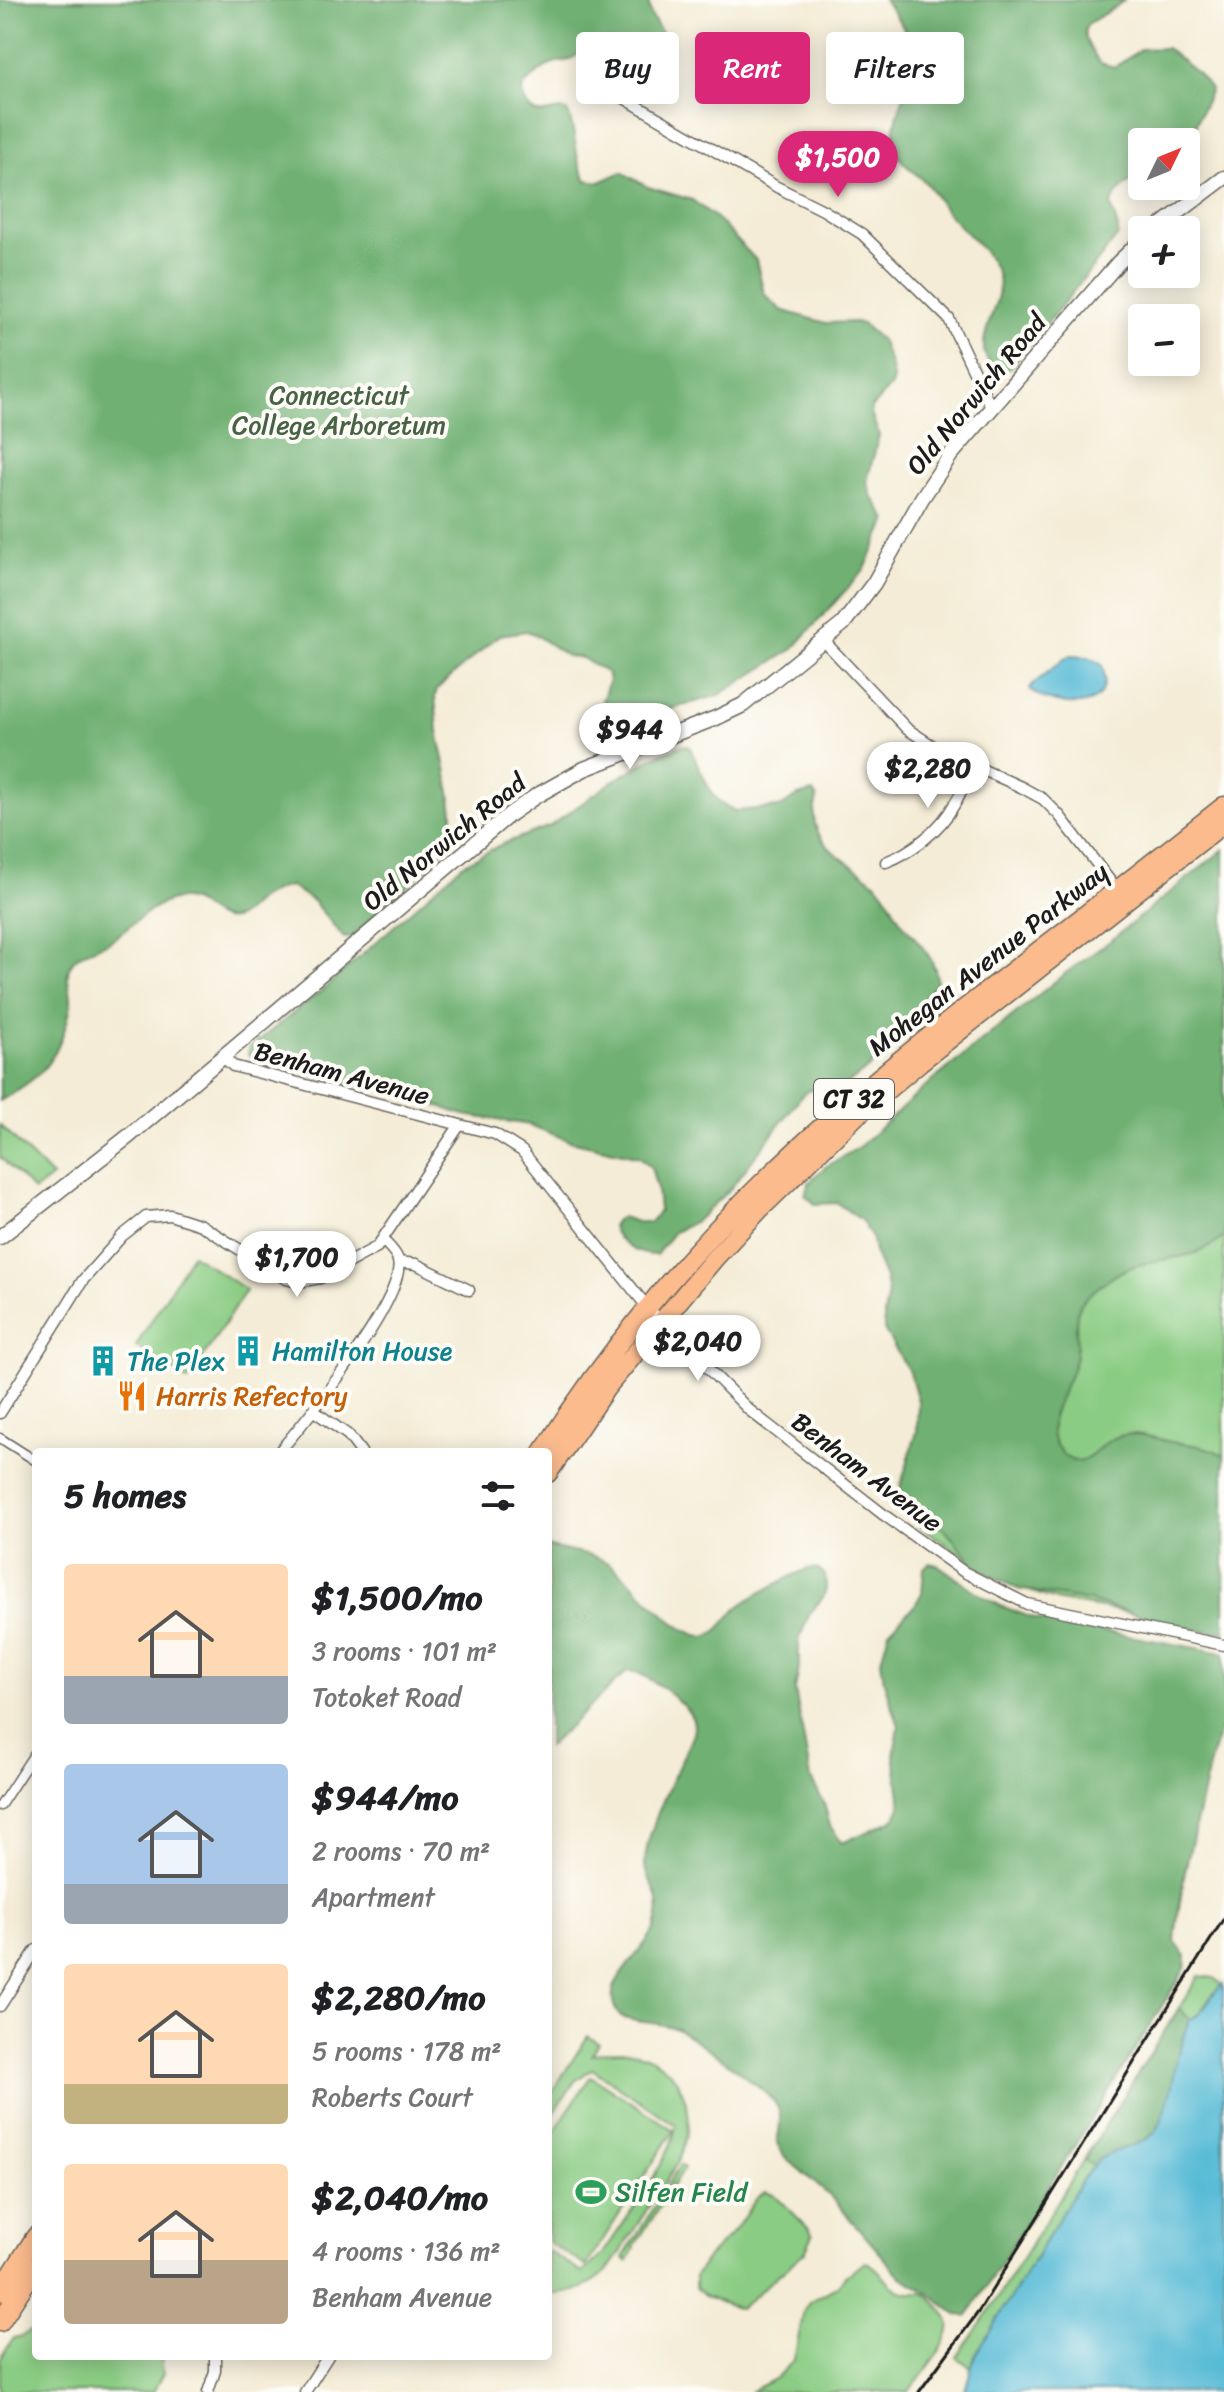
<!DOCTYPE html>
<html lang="en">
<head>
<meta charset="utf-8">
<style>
  body { margin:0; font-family:Sriracha,sans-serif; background:#f2f2f2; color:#202124; height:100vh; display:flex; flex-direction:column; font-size:30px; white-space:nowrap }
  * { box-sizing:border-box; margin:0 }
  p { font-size:26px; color:#757577 }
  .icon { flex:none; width:44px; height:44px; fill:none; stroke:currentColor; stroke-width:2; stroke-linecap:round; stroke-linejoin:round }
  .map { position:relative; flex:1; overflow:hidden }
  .details { position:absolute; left:32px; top:1448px; width:520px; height:912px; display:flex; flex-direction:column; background:#fff; border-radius:8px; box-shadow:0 4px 20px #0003 }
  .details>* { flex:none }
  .guide { position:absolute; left:576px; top:32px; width:528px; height:72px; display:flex; gap:16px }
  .needle { width:52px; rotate:47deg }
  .buttons { position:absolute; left:1128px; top:128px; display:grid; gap:16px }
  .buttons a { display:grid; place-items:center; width:72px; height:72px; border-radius:8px; background:#fff; box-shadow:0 4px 20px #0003; font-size:40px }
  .price { position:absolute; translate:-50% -68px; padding:0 18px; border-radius:28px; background:#fff; color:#222; font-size:26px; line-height:52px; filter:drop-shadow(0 2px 4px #0008) }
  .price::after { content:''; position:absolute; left:50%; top:48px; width:24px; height:18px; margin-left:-12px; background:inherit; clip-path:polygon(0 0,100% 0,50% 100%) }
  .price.active { background:#db2777; color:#fff }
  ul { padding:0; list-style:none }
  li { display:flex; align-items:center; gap:24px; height:200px; padding:0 32px }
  li span { display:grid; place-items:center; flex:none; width:224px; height:160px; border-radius:8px; color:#555 }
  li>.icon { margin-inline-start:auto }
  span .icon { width:96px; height:96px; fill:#fffc; stroke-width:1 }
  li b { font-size:34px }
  h2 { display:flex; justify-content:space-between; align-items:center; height:96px; padding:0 32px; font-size:34px }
  .chip { padding:0 28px; border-radius:8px; background:#fff; box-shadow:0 4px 20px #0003; font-size:28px; line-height:72px }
  .chip.active { background:#db2777; color:#fff }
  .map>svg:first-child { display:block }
  .green { fill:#8bcc84; stroke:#547450; stroke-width:2 }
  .forest { fill:#70b072; stroke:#466647; stroke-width:2 }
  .water { fill:#58bbd6; stroke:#3a6c79; stroke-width:2 }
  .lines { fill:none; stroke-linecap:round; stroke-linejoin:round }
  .pedestrian-casing { stroke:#68655d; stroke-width:11 }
  .minor-casing { stroke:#68655d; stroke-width:13 }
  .tertiary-casing { stroke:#68655d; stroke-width:17 }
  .trunk-casing { stroke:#68655d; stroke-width:21 }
  .pedestrian { stroke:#fff; stroke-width:8 }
  .minor { stroke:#fff; stroke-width:10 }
  .tertiary { stroke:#fff; stroke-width:14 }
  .trunk { stroke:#fbbb8d; stroke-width:18 }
  .rail { stroke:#1c1c1c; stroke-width:3 }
  .labels { text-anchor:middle; stroke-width:8; stroke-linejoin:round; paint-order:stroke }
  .shield { fill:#fdfcf7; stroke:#605f5e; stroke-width:2 }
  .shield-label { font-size:24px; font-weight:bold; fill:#1c1c1c }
  .street-label { font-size:26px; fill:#1c1c1c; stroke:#fdfcf7 }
  .park-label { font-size:26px; fill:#486246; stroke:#fdfcf7 }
  .culture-label { font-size:26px; fill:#0d838f; stroke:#fdfcf7; text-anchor:start }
  .food-label { font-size:26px; fill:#c56008; stroke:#fdfcf7; text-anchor:start }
  .leisure-label { font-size:26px; fill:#27864d; stroke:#fdfcf7; text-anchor:start }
</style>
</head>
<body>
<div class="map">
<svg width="1224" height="2392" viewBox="0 0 1224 2392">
  <rect width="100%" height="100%" fill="#fdfcf7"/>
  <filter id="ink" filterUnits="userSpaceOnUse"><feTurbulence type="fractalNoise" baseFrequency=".0125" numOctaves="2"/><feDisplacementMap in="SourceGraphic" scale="16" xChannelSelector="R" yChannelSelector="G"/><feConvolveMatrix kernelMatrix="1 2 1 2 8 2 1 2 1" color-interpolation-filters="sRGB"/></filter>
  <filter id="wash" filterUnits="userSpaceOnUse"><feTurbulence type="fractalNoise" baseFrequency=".006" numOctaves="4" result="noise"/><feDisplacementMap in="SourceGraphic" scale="32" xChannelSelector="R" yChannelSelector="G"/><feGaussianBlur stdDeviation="1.8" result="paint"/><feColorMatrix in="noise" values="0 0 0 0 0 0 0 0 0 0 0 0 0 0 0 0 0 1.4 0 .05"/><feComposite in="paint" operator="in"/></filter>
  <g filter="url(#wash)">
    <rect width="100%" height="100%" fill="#f4ecd6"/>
    <path class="green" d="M 1224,854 L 1224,1629 L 1060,1601 C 995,1584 951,1547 897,1510 L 915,1456 L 1006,1239 Z
      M 0,1125 L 52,1177 L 34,1191 L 0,1157 Z
      M 192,1254 L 246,1290 L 188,1381 L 136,1346 Z
      M 1199,1976 L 1214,1978 L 1222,1985 C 1212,1993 1208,2001 1201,2011 C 1197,2016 1191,2018 1188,2025 C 1183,2035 1183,2047 1177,2056 L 1169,2096 L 1156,2131 L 1139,2142 L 1114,2151 L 1090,2169 L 1030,2266 L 966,2392 L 964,2391 L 972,2368 L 957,2357 L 984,2319 Z
      M 588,2036 L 599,2043 L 592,2055 C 617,2048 642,2049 663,2066 C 674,2075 682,2087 686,2102 C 698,2143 669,2176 648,2208 C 634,2229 622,2251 607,2271 C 590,2287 572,2295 548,2294 L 548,2251 L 582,2273 L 602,2255 C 622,2224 673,2157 676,2125 L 592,2069 L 575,2081 L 548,2122 L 548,2098 Z
      M 591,2076 L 674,2130 L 586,2266 L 548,2242 L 548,2141 Z
      M 680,2165 L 684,2168 L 634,2247 L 635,2249 L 627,2261 L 623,2258 Z
      M 765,2192 L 775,2195 L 809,2229 L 813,2235 L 805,2252 L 739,2309 L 706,2297 L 695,2288 L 695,2276 L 708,2257 L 735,2230 L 757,2198 Z
      M 866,2262 C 882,2267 886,2288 904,2292 C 910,2294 919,2293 925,2293 C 934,2301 946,2311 949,2323 C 954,2340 919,2378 908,2392 L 750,2392 L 776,2378 L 794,2360 L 804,2310 L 809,2302 L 838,2286 L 845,2276 Z
      M 36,2327 L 36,2356 L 161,2356 L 163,2373 L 153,2392 L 0,2392 L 0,2359 L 14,2338 L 22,2336 Z"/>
    <path class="forest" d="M 0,0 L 649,0 C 647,20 665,28 664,46 C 663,54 657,62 651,68 C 632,90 614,50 593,49 C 584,49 578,55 571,59 C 565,62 559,61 553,63 C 543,67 531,79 523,86 C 521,95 522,99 528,106 C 538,121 553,107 567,111 C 578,132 572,159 587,180 L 600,182 L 622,172 L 648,187 L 692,200 L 716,218 L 756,260 L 764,294 L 781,310 L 826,323 L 857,322 L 864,325 L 881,340 L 890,363 L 893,379 L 891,386 L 872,407 L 871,414 L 879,435 L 867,481 L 871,495 L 887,520 L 865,569 L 792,650 L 719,695 L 661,712 L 613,733 L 605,732 L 600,725 L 602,701 L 609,680 L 607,673 L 582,658 L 567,656 L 534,634 L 527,631 L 499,635 L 437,689 L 435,697 L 438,732 L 446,768 L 453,811 L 453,833 L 451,840 L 434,862 L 351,937 L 344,938 L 313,901 L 290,886 C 278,888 267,894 257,901 C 249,907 243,917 233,919 C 213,923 202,900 183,899 C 157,897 131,928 110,941 C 97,949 78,950 70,966 C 64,978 72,989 71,1002 C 71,1010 68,1018 66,1025 C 52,1069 37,1078 0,1101 Z
      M 884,0 L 1124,0 C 1095,27 1066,16 1100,63 L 1115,67 L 1141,49 L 1166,48 L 1196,72 L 1211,89 L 1186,148 L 1186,142 L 1142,142 L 1142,173 L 1138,174 L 1117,193 L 1111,205 L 1118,228 L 1118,236 L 1013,366 L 1000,373 C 961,346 1006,310 998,277 C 991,250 962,232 945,210 C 938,200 933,190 924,181 C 916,173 903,165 898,155 C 884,127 913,86 913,60 C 913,36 897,18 884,0 Z
      M 682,745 L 689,746 L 712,794 L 722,804 L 735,811 L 780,807 L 798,796 L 813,792 L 817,798 C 816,804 814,810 814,816 C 815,850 855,864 876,883 C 889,895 893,911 904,925 C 917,941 938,960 937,983 L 913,1013 L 893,1044 L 870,1067 L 839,1090 L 832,1092 L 810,1090 L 803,1094 L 731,1188 L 696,1221 L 674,1232 L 656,1255 C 639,1256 616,1243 612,1226 L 616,1220 L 622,1217 L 637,1222 L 651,1222 L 659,1211 L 657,1189 L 651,1167 L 640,1157 L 570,1141 L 530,1125 L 464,1115 L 400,1093 L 357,1085 L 319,1077 L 292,1068 L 261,1063 L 248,1055 L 249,1048 L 325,988 L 462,865 L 500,845 L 550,826 L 616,779 L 654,757 Z
      M 1224,849 L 1224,1237 C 1191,1264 1162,1254 1127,1269 C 1116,1273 1106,1282 1096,1289 C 1064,1311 1082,1330 1075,1360 C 1069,1388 1036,1424 1061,1452 C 1064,1456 1070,1461 1076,1461 C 1089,1461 1101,1444 1112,1439 C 1133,1429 1150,1437 1171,1442 C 1191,1445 1206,1445 1224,1455 L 1224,1632 L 1192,1630 L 1088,1601 L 1018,1589 L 979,1569 L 940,1524 L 907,1510 L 901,1505 L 898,1499 L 901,1484 L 917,1431 L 918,1401 L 910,1373 L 884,1330 L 884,1314 L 888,1294 L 885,1278 L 874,1252 L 872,1238 L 861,1220 L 837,1203 L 815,1204 L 805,1195 L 809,1182 L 825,1167 L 859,1147 L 931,1082 L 1063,975 L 1110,941 Z
      M 548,1546 C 567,1553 590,1552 608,1563 C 638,1582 669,1632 705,1637 C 720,1632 727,1619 737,1608 C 744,1601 799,1571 808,1569 C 815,1567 820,1570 825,1575 L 826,1589 L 824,1596 L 810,1613 L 799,1639 L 799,1669 L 795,1690 L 811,1779 L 824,1803 L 830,1826 L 842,1843 L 889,1822 L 895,1818 L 901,1804 L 894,1756 L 899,1726 L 884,1682 L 881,1660 L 889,1631 L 915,1605 L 922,1593 L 924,1568 L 929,1563 L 938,1565 L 979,1594 L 1001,1606 L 1035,1619 L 1224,1653 L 1224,1718 L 1210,1763 L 1185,1871 L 1178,1915 L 1175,1941 L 1186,1956 L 1185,1969 L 968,2316 L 957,2315 L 926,2291 L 901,2277 L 831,2197 L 784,2156 L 777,2143 C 779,2131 783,2117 777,2106 C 767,2090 690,2033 671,2027 C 655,2022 637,2023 621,2017 C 593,1986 642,1957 654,1929 C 661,1911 660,1899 651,1882 C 648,1877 645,1872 645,1865 C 645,1830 677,1772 691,1739 C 694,1733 695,1727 693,1720 C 688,1704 644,1670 627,1671 L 548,1747 Z
      M 1179,2008 L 1191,2020 C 1175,2047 1172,2115 1154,2133 C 1139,2148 1112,2147 1093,2165 L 1084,2160 Z"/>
    <path class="water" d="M 1068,656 L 1089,657 L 1102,665 C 1118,715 1056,710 1030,690 L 1032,685 Z
      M 1223,1984 L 1224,2392 L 964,2392 C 970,2379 970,2364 977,2352 C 999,2316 1022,2280 1044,2243 C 1060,2218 1074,2189 1093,2166 C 1109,2146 1141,2150 1156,2131 C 1166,2117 1175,2073 1177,2056 C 1184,2046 1183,2035 1188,2024 C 1194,2013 1189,2023 1197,2015 C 1208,2006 1211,1993 1223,1984 Z"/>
  </g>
  <g filter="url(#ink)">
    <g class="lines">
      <g class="pedestrian-casing">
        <path id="pedestrian" d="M 0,1438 L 36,1461
          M 0,1806 L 36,1751"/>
      </g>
      <g class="minor-casing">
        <path id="minor" d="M 598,83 L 777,187 L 823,210 L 862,234 L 949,319 L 991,407
          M 824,641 L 907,729 L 939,750 L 1021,787 L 1043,799 L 1059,815 L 1117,890
          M 886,862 C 912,852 940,830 954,805 C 962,793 967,778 974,765
          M 222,1056 L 233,1066 L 495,1134 L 522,1151 L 648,1308 L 749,1410 L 884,1515 L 964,1572 L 1027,1604 L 1224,1645
          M 398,1262 L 416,1264 L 469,1290
          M 314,1411 L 348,1435 L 361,1452
          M 0,1413 L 83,1280 L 122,1236 L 146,1217 L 170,1215 L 201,1225 L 286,1279 L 298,1282 L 320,1278 L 377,1247 L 459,1126
          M 279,1452 C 305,1421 407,1298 398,1260 C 396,1252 388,1246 383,1240
          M 0,2006 L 36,1950
          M 208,2392 L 215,2371 L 215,2356
          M 305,2392 L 328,2356"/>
      </g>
      <g class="tertiary-casing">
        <path id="tertiary" d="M 1155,230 L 1224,178
          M 0,1237 L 129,1136 L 510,814 L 536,796 L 584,769 L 716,718 L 743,705 L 843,624 L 874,583 L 922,498 L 950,456 L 1118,263 L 1142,240"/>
      </g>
      <g class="trunk-casing">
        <path id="trunk" d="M 543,1452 C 605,1354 685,1257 769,1176 C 847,1100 933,1033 1019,966 C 1088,913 1156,860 1224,806
          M 548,1473 L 606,1388 L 714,1259 L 760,1209 L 856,1116 L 920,1062 L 1224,823
          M 0,2292 L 36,2236
          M 0,2322 L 36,2267"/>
      </g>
      <use href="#pedestrian" class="pedestrian"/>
      <use href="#minor" class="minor"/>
      <use href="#tertiary" class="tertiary"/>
      <use href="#trunk" class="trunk"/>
      <path class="rail" d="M 919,2392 L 979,2311 L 1224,1918"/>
    </g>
  </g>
  <defs>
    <g id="building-bare" transform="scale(2.4)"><path d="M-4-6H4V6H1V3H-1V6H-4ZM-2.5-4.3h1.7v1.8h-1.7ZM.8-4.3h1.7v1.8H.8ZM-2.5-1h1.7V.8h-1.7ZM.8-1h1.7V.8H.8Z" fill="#0f9aa8" stroke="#fdfcf7" stroke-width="2.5" paint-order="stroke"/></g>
    <g id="restaurant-bare" transform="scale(2.4)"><path d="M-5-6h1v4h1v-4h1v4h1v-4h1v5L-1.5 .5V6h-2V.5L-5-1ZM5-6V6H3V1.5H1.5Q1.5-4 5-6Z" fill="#e8710a" stroke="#fdfcf7" stroke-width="2.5" paint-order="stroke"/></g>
    <g id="stadium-bare" transform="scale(2.4)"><path d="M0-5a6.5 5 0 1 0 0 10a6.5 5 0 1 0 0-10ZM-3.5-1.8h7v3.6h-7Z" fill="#2e9e5b" stroke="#fdfcf7" stroke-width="2.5" paint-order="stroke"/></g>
  </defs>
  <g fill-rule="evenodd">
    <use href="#building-bare" x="248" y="1351"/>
    <use href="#building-bare" x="103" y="1361"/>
    <use href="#restaurant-bare" x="132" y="1396"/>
    <use href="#stadium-bare" x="591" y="2192"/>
  </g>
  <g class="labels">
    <rect class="shield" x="814" y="1079" width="80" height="40" rx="6"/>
    <g class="shield-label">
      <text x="854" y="1107">CT 32</text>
    </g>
    <g class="street-label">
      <text transform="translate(976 394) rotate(-50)" y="9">Old Norwich Road</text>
      <text transform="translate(444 842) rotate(-39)" y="9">Old Norwich Road</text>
      <text transform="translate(988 959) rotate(-38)" y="9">Mohegan Avenue Parkway</text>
      <text transform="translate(342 1073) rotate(15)" y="9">Benham Avenue</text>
      <text transform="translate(867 1472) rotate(37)" y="9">Benham Avenue</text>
    </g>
    <g class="park-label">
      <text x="339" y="404">Connecticut<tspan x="339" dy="30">College Arboretum</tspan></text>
    </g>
    <g class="culture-label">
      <text x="272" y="1360">Hamilton House</text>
      <text x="127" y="1370">The Plex</text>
    </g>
    <g class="food-label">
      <text x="156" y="1405">Harris Refectory</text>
    </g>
    <g class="leisure-label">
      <text x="615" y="2201">Silfen Field</text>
    </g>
  </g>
</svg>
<div class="buttons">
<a><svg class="needle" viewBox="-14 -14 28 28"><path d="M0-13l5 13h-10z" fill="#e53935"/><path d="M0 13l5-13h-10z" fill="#757577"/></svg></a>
<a>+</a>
<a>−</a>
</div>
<b class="price active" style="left:838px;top:199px">$1,500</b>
<b class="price" style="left:630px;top:771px">$944</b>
<b class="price" style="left:928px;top:810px">$2,280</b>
<b class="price" style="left:297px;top:1299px">$1,700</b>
<b class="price" style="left:698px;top:1383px">$2,040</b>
<div class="guide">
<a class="chip">Buy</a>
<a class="chip active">Rent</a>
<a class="chip">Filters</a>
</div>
<section class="details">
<h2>5 homes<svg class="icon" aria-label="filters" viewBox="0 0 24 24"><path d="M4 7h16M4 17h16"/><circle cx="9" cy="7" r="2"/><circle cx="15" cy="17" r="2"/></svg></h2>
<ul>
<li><span style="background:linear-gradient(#ffd9b3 70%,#9aa5b1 0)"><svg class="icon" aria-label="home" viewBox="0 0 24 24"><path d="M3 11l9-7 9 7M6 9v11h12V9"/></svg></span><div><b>$1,500/mo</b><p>3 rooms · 101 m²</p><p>Totoket Road</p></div></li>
<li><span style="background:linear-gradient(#a9c7e8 75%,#9aa5b1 0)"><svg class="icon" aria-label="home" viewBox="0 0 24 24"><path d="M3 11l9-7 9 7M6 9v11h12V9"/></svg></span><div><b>$944/mo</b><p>2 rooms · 70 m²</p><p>Apartment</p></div></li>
<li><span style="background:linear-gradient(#ffd9b3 75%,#c2b280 0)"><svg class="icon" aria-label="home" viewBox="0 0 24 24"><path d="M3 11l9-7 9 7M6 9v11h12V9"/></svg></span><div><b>$2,280/mo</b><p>5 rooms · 178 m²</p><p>Roberts Court</p></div></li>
<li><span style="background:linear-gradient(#ffd9b3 60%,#b9a48a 0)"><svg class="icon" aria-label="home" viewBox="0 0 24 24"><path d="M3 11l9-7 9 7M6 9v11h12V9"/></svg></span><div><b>$2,040/mo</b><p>4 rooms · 136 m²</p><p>Benham Avenue</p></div></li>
</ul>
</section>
</div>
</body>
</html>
